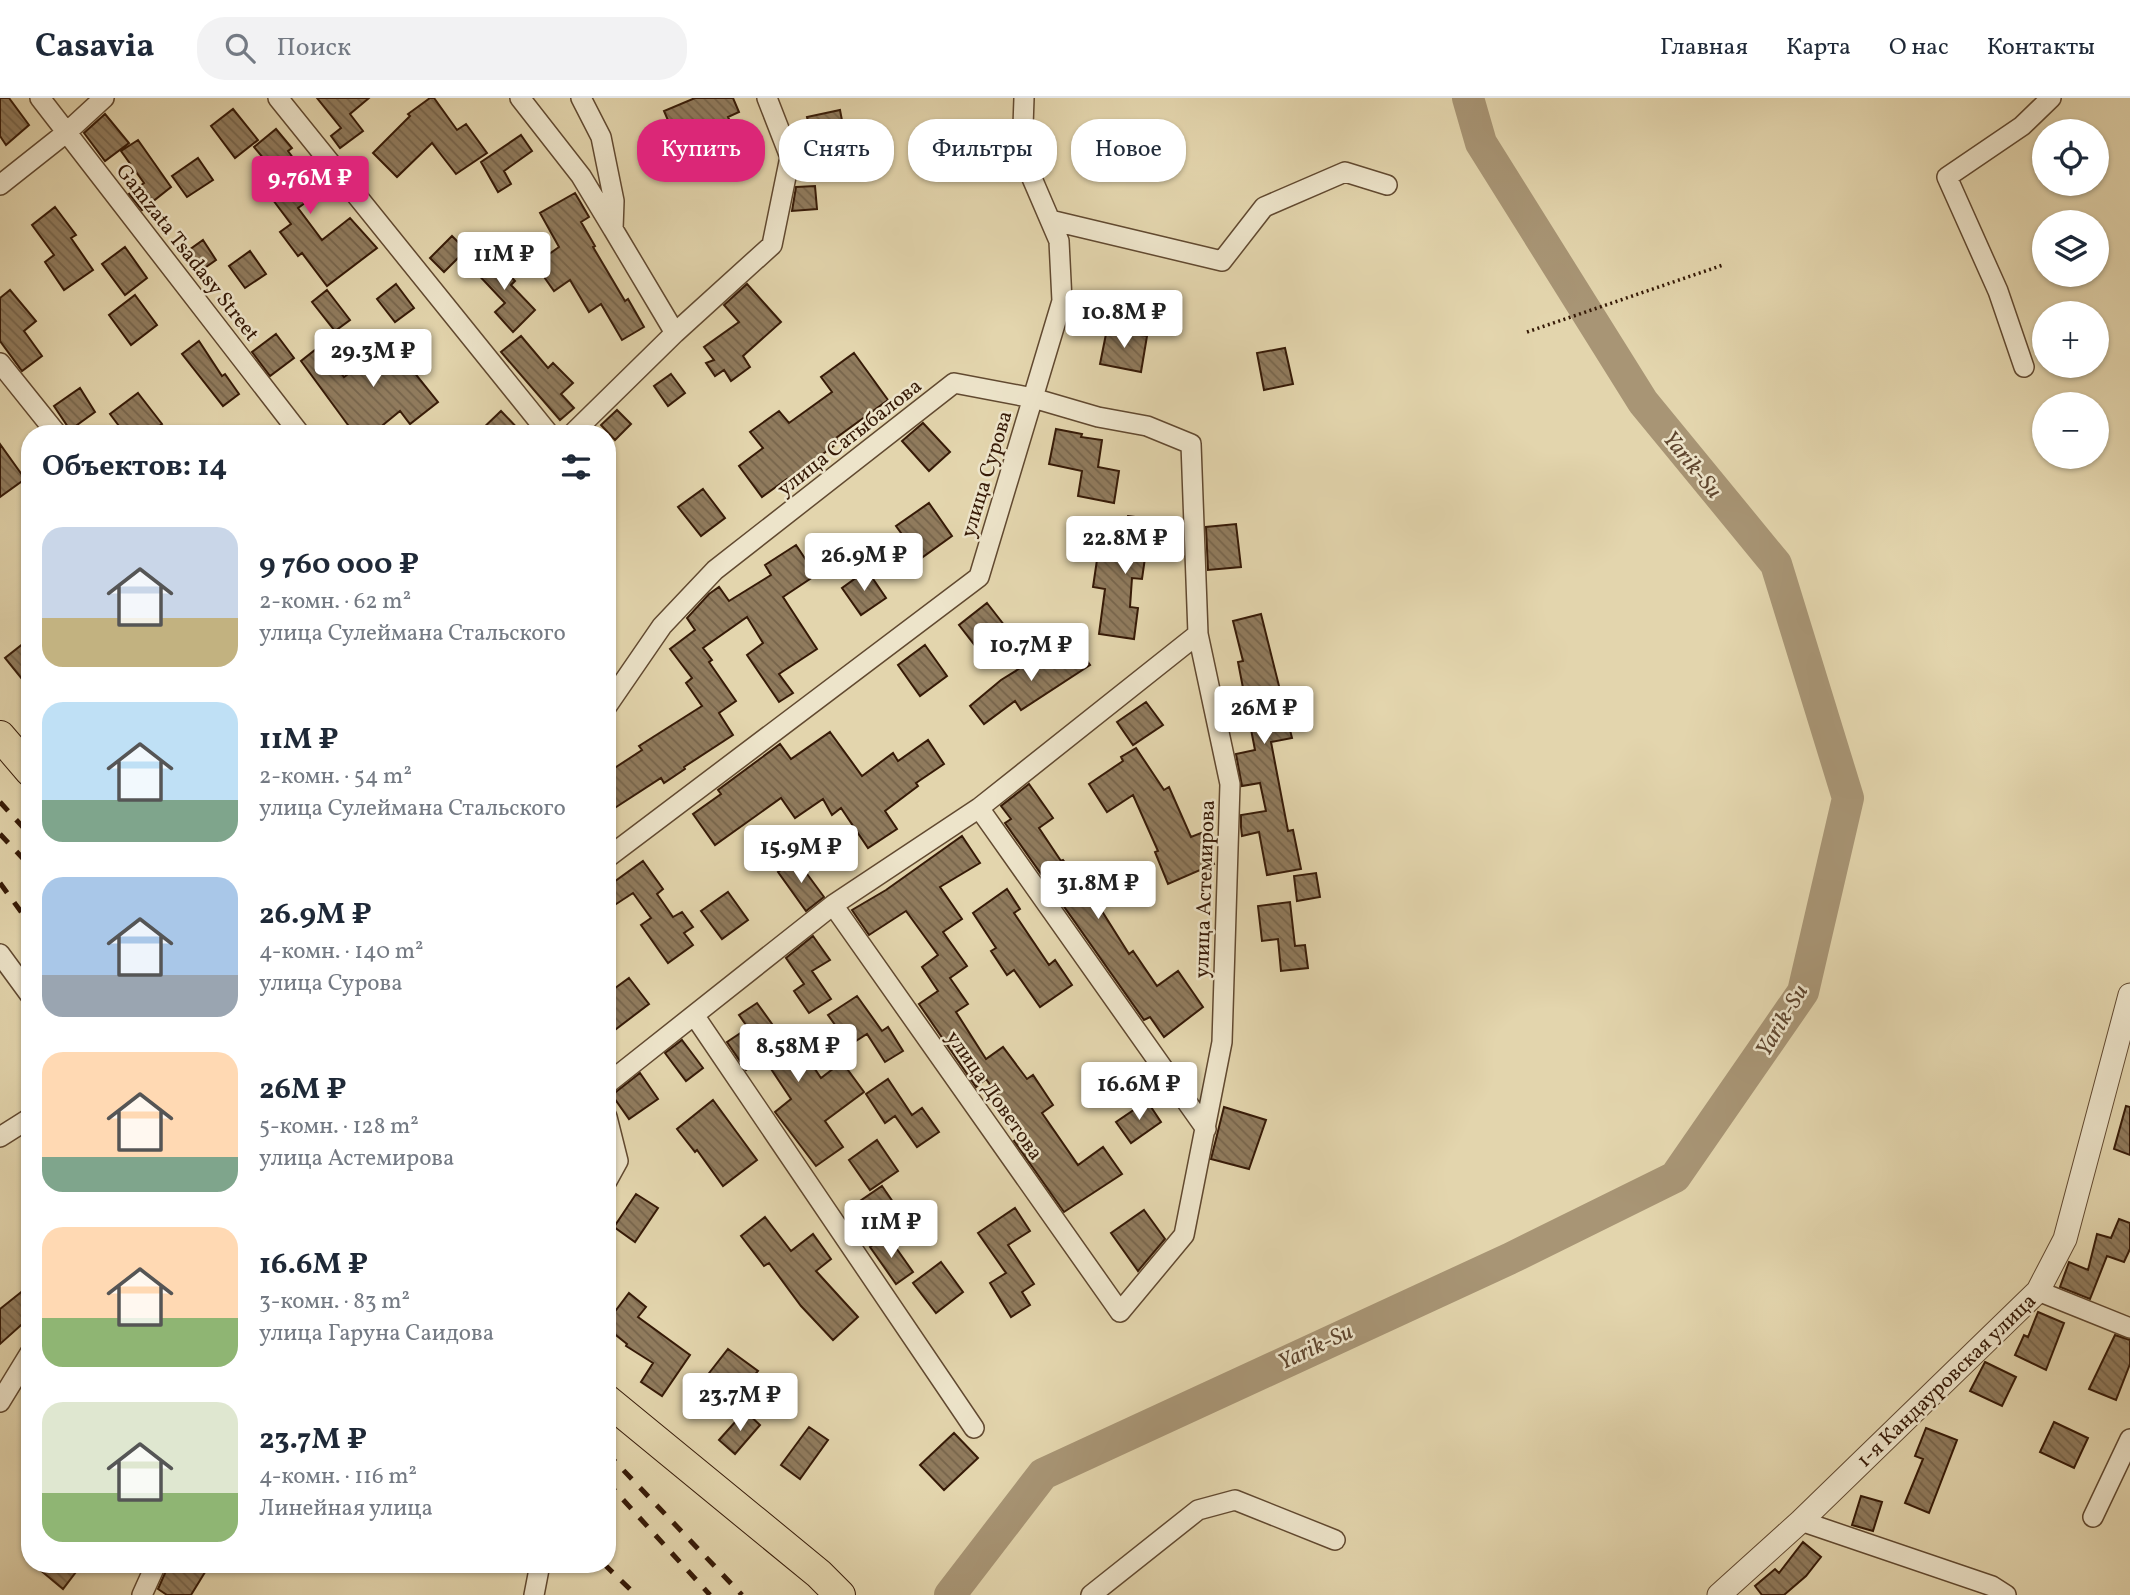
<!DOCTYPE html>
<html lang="ru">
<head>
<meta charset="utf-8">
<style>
  body { margin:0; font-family:Vollkorn,serif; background:#f2f2f3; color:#1f2937; height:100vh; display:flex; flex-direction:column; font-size:26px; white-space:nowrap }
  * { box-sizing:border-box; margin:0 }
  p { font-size:23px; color:#747a83 }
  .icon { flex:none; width:38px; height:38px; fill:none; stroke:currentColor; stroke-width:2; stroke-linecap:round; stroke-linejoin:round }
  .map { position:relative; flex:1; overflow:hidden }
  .panel { position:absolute; left:21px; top:327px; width:595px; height:1148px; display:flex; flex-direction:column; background:#fff; border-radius:28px; box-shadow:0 2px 5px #0004 }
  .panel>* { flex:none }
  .top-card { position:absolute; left:637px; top:21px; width:665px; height:63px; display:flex; gap:14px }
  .tools { position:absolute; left:2032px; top:21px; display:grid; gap:14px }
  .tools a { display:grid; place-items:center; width:77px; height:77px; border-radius:50%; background:#fff; box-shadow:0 2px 5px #0004; font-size:35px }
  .price { position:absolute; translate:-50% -60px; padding:0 16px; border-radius:7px; background:#fff; color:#222; font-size:23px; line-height:46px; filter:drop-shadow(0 2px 4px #0008) }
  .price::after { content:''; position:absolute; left:50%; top:42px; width:21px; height:16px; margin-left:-10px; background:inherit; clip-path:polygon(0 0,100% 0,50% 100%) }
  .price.selected { background:#db2777; color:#fff }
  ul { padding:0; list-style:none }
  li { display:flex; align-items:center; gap:21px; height:175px; padding:0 21px }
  li span { display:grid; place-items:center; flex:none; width:196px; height:140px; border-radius:21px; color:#555 }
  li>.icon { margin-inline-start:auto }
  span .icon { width:84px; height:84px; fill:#fffc; stroke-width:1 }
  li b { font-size:30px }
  h2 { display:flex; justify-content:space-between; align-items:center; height:84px; padding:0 21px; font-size:30px }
  .tag { padding:0 24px; border-radius:28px; background:#fff; box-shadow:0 2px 5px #0004; font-size:24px; line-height:63px }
  .tag.selected { background:#db2777; color:#fff }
  header { display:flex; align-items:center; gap:42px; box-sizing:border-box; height:98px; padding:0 35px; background:#fff; border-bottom:2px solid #e0e1e3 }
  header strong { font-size:33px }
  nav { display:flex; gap:38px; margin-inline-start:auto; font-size:24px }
  .search { width:490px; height:63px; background:#f2f2f3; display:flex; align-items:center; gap:18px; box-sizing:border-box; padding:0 24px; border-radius:28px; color:#747a83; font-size:26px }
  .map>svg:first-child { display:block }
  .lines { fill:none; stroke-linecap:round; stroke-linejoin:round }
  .river { stroke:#a89575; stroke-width:32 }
  .building { fill:url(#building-back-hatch); stroke:#361a07; stroke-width:2 }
  .minor-casing { stroke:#614930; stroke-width:22 }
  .tertiary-casing { stroke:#614930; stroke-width:25 }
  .primary-casing { stroke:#361a07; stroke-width:32 }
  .path { stroke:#361a07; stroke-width:3.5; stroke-dasharray:2 3.5; stroke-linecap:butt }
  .minor { stroke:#ede4ca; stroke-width:19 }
  .tertiary { stroke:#ede4ca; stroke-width:23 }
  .primary { stroke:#e3d5ad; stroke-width:30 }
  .rail { stroke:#361a07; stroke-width:5; stroke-dasharray:12 12; stroke-linecap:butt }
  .labels { text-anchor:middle; stroke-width:5; stroke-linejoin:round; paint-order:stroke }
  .street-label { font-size:21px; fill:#361a07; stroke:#ede4ca }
  .water-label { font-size:23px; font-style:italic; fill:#5e452e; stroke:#ede4ca }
</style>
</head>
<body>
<header>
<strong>Casavia</strong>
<div class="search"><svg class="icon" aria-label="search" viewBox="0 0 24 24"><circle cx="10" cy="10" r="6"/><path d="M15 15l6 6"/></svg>Поиск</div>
<nav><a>Главная</a><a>Карта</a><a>О нас</a><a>Контакты</a></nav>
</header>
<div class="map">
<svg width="2130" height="1497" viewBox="0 0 2130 1497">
  <defs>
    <pattern id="building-back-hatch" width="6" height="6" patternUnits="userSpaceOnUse" patternTransform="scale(1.75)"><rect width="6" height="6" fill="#907b5d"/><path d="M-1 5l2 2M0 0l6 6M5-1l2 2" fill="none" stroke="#76644b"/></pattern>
  </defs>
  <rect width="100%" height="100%" fill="#e3d5ad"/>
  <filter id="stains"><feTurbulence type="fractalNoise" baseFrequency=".00286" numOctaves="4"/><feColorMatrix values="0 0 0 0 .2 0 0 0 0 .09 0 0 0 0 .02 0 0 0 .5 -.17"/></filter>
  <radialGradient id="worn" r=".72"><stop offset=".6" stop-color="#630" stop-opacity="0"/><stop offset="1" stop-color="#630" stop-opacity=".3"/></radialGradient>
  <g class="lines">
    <path class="river" d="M 950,1497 L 1043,1376 L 1509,1161 L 1675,1079 L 1803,894 L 1848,700 L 1776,466 L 1643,304 L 1481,45 L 1468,0"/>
  </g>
  <path class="building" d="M 0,0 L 9,0 L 29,27 L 6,47 L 0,38 Z
    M 317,0 L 369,0 L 350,16 L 363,33 L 340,50 L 331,38 L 341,30 Z
    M 430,0 L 434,0 L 457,32 L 466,26 L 487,55 L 456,76 L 432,45 L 397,79 L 373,55 L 410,18 L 408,16 Z
    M 695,0 L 733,0 L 739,14 L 728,19 L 751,71 L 724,82 L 705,37 L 679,48 L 664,13 Z
    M 233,11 L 258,42 L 235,60 L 211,28 Z
    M 840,12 L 845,38 L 813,45 L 807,19 Z
    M 105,16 L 129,45 L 105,63 L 84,35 Z
    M 276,31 L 292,50 L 288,53 L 319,95 L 298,110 L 322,142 L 350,120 L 377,150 L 327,188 L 302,155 L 298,158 L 280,134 L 291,126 L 264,90 L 279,79 L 254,49 Z
    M 521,37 L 532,53 L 504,73 L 511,86 L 498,94 L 481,64 Z
    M 138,42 L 171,89 L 142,112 L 129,96 L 144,85 L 121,53 Z
    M 198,60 L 213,82 L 187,99 L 172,78 Z
    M 815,88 L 817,111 L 792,113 L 796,89 Z
    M 575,95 L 589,119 L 581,124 L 595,148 L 593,149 L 625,203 L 628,201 L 644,229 L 622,242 L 601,206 L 589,214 L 570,182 L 554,193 L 535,166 L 559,149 L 540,115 Z
    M 55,109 L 76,137 L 71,140 L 93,172 L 64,192 L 45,164 L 54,157 L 32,127 Z
    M 452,138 L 466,152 L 444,174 L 430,160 Z
    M 203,142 L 216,162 L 196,176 L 182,157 Z
    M 125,149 L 147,180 L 125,197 L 102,166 Z
    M 250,153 L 266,176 L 245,190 L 229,168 Z
    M 489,154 L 515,183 L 511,187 L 535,212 L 513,234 L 495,214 L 505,205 L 472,170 Z
    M 396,186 L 414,210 L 395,224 L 377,201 Z
    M 747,186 L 781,224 L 743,258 L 750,269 L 731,283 L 724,272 L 715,278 L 706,265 L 714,262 L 704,249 L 739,224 L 724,207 Z
    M 10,192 L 36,223 L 24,233 L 42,258 L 22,273 L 0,243 L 0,200 Z
    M 327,192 L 350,222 L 335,233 L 312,204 Z
    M 135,197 L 157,227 L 131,247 L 109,217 Z
    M 1107,231 L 1147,238 L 1141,274 L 1100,266 Z
    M 276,236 L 294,260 L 270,278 L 252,254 Z
    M 521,238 L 548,270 L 553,265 L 573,285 L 561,296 L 574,310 L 560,322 L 501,254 Z
    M 396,240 L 418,269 L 413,273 L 438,304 L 410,326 L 400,313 L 372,336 L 338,336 L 348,327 L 301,263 L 320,248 L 344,279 Z
    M 199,243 L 222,278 L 225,276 L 239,296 L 223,308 L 182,256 Z
    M 1285,250 L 1293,286 L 1264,292 L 1257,255 Z
    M 854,255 L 888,302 L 836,340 L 839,344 L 801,372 L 802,373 L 789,384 L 787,381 L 762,399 L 739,368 L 763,350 L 750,334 L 779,313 L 789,325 L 832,294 L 821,279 Z
    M 671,276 L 685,295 L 668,308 L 654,288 Z
    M 80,290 L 95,314 L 70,332 L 54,308 Z
    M 138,295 L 162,326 L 148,336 L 125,336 L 110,316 Z
    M 617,312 L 631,326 L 615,342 L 601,327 Z
    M 501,313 L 523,336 L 477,336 Z
    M 923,325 L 950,354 L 929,373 L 902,343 Z
    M 1056,331 L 1082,336 L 1081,339 L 1102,342 L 1098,369 L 1119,373 L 1114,405 L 1078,398 L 1082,373 L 1049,366 Z
    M 0,346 L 25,381 L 0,399 Z
    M 703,391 L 725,420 L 701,438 L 678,409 Z
    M 929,405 L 952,438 L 920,461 L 896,428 Z
    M 1128,418 L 1165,423 L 1161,449 L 1147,446 L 1142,481 L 1132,480 L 1130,509 L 1138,510 L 1134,541 L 1099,536 L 1105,491 L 1093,489 L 1098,455 L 1122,460 Z
    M 1236,426 L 1241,469 L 1208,472 L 1206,429 Z
    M 796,447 L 816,477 L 783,499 L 817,551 L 779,576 L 793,595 L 779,604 L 747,557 L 763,545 L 747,519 L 703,550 L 712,562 L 709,564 L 736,603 L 719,615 L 733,637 L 684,669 L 685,671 L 664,685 L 661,680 L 607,715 L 607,675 L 642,652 L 639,648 L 702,608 L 686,585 L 692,580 L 670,551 L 695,532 L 687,520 L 709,496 L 719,489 L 729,503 L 771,477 L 765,467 Z
    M 867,472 L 886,500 L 861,517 L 842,490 Z
    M 987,505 L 1008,532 L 980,554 L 959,527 Z
    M 1261,516 L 1292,640 L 1271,644 L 1288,733 L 1293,732 L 1301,771 L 1267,777 L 1259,734 L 1242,738 L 1241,729 L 1241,717 L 1266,713 L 1260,685 L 1242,688 L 1236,656 L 1255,652 L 1238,564 L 1243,563 L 1233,523 Z
    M 1074,544 L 1090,567 L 1021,612 L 1015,603 L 984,626 L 970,608 L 1001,582 L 1030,564 L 1034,570 Z
    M 24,545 L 30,553 L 30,591 L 5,560 Z
    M 925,547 L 947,578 L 920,598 L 898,567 Z
    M 1146,604 L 1163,627 L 1133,647 L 1117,624 Z
    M 830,634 L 862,678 L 893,655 L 898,663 L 928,642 L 944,666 L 916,685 L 918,688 L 885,713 L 897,731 L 868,750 L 841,710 L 832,717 L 823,701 L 795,720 L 781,700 L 715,747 L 693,716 L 721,696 L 718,692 L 780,646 L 791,661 Z
    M 1136,650 L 1164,692 L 1169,689 L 1191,739 L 1201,735 L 1214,766 L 1168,786 L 1155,754 L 1158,753 L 1133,697 L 1107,714 L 1089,686 L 1123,663 L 1121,659 Z
    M 1029,686 L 1053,720 L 1039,730 L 1061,763 L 1063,762 L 1080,784 L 1084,781 L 1103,809 L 1100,810 L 1129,856 L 1133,853 L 1157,888 L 1178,873 L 1203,909 L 1164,939 L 1150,919 L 1144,922 L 1005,725 L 1011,721 L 1001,708 Z
    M 962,738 L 980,765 L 940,789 L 962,821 L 943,834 L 967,868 L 950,880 L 968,906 L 956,914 L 986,961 L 1003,949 L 1027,981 L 1033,977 L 1053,1007 L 1042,1015 L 1078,1067 L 1103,1049 L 1122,1076 L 1064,1114 L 1014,1043 L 1024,1036 L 986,981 L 976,989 L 919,906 L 938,893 L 922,869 L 938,857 L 906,813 L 869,837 L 852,812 L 886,792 Z
    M 796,761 L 824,799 L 806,813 L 778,774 Z
    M 643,763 L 663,791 L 657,796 L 673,819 L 682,814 L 693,829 L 684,835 L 693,847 L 668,865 L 641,827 L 651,820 L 633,795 L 607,812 L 607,789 Z
    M 1316,775 L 1320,799 L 1297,803 L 1294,778 Z
    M 1007,791 L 1020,811 L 1014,815 L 1049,867 L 1055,862 L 1072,887 L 1040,909 L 1014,872 L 1007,877 L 991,853 L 996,850 L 973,815 Z
    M 728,794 L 748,822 L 722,841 L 701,813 Z
    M 1290,804 L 1295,848 L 1305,847 L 1308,870 L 1281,873 L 1278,841 L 1262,843 L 1258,808 Z
    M 813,838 L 830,862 L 812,873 L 831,901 L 809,915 L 794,893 L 804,886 L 786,860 Z
    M 629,880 L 649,906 L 607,938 L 607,896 Z
    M 857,898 L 882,933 L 888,929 L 903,953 L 885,964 L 867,936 L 856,943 L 845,928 L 838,931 L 828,917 Z
    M 757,905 L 790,951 L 798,946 L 821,980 L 842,964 L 864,994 L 825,1023 L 843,1049 L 816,1068 L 775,1014 L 791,1001 L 763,959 L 746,972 L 727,944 L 748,930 L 739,917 Z
    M 682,942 L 703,970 L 686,983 L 665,955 Z
    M 640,975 L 658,1001 L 629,1021 L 612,997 Z
    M 888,981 L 912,1017 L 922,1010 L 939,1034 L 917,1049 L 895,1018 L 885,1025 L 866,996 Z
    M 713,1002 L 757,1062 L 723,1088 L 697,1052 L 695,1054 L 677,1031 Z
    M 1147,1003 L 1161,1024 L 1131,1045 L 1116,1024 Z
    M 2126,1008 L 2130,1009 L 2130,1057 L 2114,1051 Z
    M 1224,1009 L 1266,1022 L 1249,1071 L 1211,1061 Z
    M 877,1042 L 898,1073 L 870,1092 L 849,1062 Z
    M 882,1088 L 902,1117 L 877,1134 L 857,1105 Z
    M 636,1096 L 658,1110 L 635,1144 L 614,1129 Z
    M 1015,1110 L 1030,1133 L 1008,1147 L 1034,1186 L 1022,1194 L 1030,1207 L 1011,1219 L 990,1185 L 1006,1175 L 978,1135 Z
    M 1144,1112 L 1165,1141 L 1138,1173 L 1111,1135 Z
    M 765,1119 L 791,1153 L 813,1136 L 831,1161 L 816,1173 L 858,1219 L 833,1242 L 801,1208 L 769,1165 L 764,1168 L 741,1138 Z
    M 2119,1121 L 2130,1125 L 2130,1151 L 2124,1164 L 2107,1158 L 2090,1201 L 2060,1189 L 2069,1164 L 2088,1172 L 2097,1136 L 2111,1140 Z
    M 887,1137 L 913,1174 L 896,1186 L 870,1149 Z
    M 941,1164 L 963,1194 L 936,1215 L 913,1185 Z
    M 30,1187 L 30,1219 L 0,1246 L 0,1211 Z
    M 629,1195 L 646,1209 L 638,1219 L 690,1257 L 662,1298 L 641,1284 L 653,1265 L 626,1248 L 627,1246 L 607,1230 L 607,1224 Z
    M 2038,1214 L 2064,1225 L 2046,1272 L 2015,1257 L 2024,1237 L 2028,1239 Z
    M 2115,1237 L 2130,1242 L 2130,1266 L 2116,1302 L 2089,1291 Z
    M 728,1251 L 758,1273 L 738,1297 L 726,1288 L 723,1293 L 706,1279 Z
    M 1985,1264 L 2016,1279 L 2002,1308 L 1970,1293 Z
    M 745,1313 L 760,1327 L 735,1356 L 719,1342 Z
    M 2054,1324 L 2088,1340 L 2074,1370 L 2040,1354 Z
    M 809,1329 L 828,1342 L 800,1381 L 781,1367 Z
    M 1926,1330 L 1957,1342 L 1929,1415 L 1905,1405 L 1923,1361 L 1915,1358 Z
    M 954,1335 L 978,1360 L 944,1392 L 920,1367 Z
    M 1861,1398 L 1882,1404 L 1873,1433 L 1852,1427 Z
    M 1803,1444 L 1821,1459 L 1806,1478 L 1784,1497 L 1762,1497 L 1755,1488 L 1775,1471 L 1779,1475 Z
    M 33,1466 L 82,1466 L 63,1491 Z
    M 169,1466 L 210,1466 L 191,1497 L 167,1497 L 158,1491 Z"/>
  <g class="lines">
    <g class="minor-casing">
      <path id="minor" d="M 40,0 L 300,336
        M 278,0 L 549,336
        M 520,0 L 581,78 L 613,131
        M 0,87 L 67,34 L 104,0
        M 1050,122 L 1222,163 L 1264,109 L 1345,74 L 1387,87
        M 675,235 L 772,147 L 790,59 L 767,0
        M 0,265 L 57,336
        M 2024,269 L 1998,193 L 1947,79 L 2022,28 L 2051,0
        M 572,336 L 675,235 L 613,131 L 614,103 L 601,39 L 581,0
        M 607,608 L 662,528 L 715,472 L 954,285 L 1033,300 L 1098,319 L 1147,328 L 1191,346 L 1198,536 L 1230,686 L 1222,944 L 1184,1137 L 1120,1214 L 833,807
        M 979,710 L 1206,1031
        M 607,760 L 979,479 L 1062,203 L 1059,143 L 1022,57 L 1024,0
        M 0,856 L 30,897
        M 694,917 L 974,1330
        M 607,986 L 833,807 L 979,710 L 1198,536
        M 607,1019 L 618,1063 L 607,1083
        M 0,1039 L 30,1020
        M 2038,1193 L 2130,1230
        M 0,1304 L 30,1255
        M 2093,1419 L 2130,1341
        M 1801,1423 L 1992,1488 L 2006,1497
        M 142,1497 L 156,1466
        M 534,1497 L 540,1466
        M 1091,1497 L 1198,1412 L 1235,1402 L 1335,1442"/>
    </g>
    <g class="tertiary-casing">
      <path id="tertiary" d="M 1719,1497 L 1801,1423 L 2038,1193 L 2065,1141 L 2130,897"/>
    </g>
    <g class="primary-casing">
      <path id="primary" d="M 0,638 L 30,673
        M 607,1302 L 819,1476 L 840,1497"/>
    </g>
    <path class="path" d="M 1527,234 L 1723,167"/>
    <use href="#minor" class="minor"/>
    <use href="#tertiary" class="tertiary"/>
    <use href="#primary" class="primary"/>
    <path class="rail" d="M 0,704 L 30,737
      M 0,736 L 30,768
      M 0,785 L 30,826
      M 607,1355 L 742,1497
      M 607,1384 L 710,1497
      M 604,1466 L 636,1497"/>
  </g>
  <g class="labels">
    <g class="street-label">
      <text transform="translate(188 154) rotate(52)" y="7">Gamzata Tsadasy Street</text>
      <text transform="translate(849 339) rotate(-38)" y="7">улица Сатыбалова</text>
      <text transform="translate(986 376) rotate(-73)" y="7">улица Сурова</text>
      <text transform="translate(1204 791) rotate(-88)" y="7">улица Астемирова</text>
      <text transform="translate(995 997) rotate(55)" y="7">улица Доветова</text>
      <text transform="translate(1946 1282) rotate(-44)" y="7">1-я Кандауровская улица</text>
    </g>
    <g class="water-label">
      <text transform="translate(1693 366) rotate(51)" y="8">Yarik-Su</text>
      <text transform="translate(1781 922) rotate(-59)" y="8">Yarik-Su</text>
      <text transform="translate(1315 1248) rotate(-25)" y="8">Yarik-Su</text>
    </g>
  </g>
  <rect width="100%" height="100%" filter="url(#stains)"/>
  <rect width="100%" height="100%" fill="url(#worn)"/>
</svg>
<div class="tools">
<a><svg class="icon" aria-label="locate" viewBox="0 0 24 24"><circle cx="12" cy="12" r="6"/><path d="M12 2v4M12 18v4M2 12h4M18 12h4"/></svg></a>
<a><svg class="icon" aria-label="layers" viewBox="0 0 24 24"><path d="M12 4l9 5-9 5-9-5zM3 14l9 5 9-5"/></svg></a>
<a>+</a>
<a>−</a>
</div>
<b class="price selected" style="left:310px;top:118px">9.76M ₽</b>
<b class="price" style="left:504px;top:194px">11M ₽</b>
<b class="price" style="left:1124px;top:252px">10.8M ₽</b>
<b class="price" style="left:373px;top:291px">29.3M ₽</b>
<b class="price" style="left:1125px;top:478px">22.8M ₽</b>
<b class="price" style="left:864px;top:495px">26.9M ₽</b>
<b class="price" style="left:1031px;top:585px">10.7M ₽</b>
<b class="price" style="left:1264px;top:648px">26M ₽</b>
<b class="price" style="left:801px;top:787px">15.9M ₽</b>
<b class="price" style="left:1098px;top:823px">31.8M ₽</b>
<b class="price" style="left:798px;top:986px">8.58M ₽</b>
<b class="price" style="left:1139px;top:1024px">16.6M ₽</b>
<b class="price" style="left:891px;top:1162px">11M ₽</b>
<b class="price" style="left:740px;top:1335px">23.7M ₽</b>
<div class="top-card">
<a class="tag selected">Купить</a>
<a class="tag">Снять</a>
<a class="tag">Фильтры</a>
<a class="tag">Новое</a>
</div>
<section class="panel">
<h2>Объектов: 14<svg class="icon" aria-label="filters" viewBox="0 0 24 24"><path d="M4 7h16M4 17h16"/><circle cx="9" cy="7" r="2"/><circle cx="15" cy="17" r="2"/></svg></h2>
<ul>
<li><span style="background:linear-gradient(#c9d6e8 65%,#c2b280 0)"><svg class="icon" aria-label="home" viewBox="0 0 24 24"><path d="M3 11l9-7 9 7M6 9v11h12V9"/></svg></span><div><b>9 760 000 ₽</b><p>2-комн. · 62 m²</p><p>улица Сулеймана Стальского</p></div></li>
<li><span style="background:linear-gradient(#bfe0f5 70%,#7fa58c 0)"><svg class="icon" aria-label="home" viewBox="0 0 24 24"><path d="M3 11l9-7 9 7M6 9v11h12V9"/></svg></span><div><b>11M ₽</b><p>2-комн. · 54 m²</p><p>улица Сулеймана Стальского</p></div></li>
<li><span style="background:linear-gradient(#a9c7e8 70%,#9aa5b1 0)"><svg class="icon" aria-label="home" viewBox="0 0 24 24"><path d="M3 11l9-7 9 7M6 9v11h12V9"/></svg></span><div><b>26.9M ₽</b><p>4-комн. · 140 m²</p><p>улица Сурова</p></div></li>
<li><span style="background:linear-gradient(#ffd9b3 75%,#7fa58c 0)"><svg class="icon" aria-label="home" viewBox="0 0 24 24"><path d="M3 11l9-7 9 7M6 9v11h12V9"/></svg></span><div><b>26M ₽</b><p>5-комн. · 128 m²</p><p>улица Астемирова</p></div></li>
<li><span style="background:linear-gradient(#ffd9b3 65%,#8fb573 0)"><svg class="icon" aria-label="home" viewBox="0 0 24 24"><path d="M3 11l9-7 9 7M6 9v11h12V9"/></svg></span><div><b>16.6M ₽</b><p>3-комн. · 83 m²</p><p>улица Гаруна Саидова</p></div></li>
<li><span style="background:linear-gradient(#dfe7d0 65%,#8fb573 0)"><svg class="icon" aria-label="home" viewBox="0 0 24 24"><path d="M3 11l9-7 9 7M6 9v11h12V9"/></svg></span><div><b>23.7M ₽</b><p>4-комн. · 116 m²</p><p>Линейная улица</p></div></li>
</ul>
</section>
</div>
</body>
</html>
